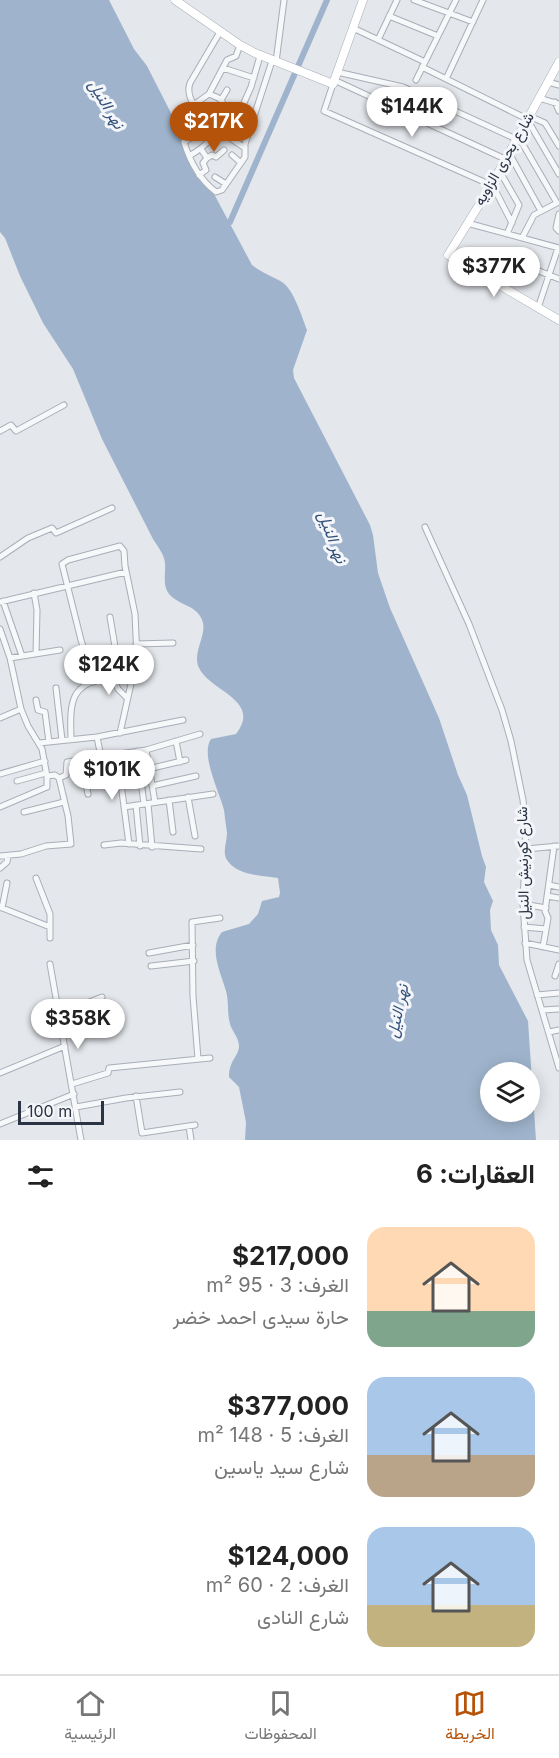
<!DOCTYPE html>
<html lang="ar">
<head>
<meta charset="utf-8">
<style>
  body { margin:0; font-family:Inter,Vazirmatn,sans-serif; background:#f2f2f2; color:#222; direction:rtl; height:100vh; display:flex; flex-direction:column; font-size:22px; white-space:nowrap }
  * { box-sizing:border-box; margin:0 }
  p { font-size:20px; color:#767676 }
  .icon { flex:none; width:33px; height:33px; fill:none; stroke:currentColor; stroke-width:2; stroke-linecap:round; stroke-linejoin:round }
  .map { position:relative; height:1140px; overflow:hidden; direction:ltr }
  .side { display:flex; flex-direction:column; background:#fff; flex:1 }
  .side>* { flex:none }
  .buttons { position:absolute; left:480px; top:1062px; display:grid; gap:12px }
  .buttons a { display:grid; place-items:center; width:60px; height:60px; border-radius:50%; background:#fff; box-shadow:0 3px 15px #0003; font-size:30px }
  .scale { position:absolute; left:18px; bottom:15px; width:86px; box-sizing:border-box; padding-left:6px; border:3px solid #2b3445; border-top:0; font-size:16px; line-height:21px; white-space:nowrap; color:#2b3445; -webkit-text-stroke:4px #f4f6f9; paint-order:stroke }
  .price { position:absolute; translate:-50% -51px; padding:0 14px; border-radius:21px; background:#fff; color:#222; font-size:20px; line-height:39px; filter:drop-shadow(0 2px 3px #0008) }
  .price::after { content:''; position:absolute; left:50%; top:36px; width:18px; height:14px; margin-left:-9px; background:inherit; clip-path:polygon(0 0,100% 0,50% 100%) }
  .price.on { background:#b45309; color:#fff }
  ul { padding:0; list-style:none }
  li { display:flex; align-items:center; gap:18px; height:150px; padding:0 24px }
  li span { display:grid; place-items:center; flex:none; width:168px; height:120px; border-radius:18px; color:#555 }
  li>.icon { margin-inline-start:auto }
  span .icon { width:72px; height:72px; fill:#fffc; stroke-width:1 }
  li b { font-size:26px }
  h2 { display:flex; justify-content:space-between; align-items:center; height:72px; padding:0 24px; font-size:26px }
  .tabs { display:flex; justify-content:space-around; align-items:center; height:84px; border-top:2px solid #e0e0e0; background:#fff; font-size:16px; color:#767676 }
  .tabs a { display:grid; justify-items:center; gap:3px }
  .tabs .on { color:#b45309 }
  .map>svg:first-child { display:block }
  .water { fill:#9fb4cc; fill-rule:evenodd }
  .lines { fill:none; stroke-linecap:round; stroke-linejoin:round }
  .canal { stroke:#9fb4cc; stroke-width:6 }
  .street-casing { stroke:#a9aeb7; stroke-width:7 }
  .secondary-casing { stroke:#a9aeb7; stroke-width:9 }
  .street { stroke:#f7f8fa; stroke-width:5 }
  .secondary { stroke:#fff; stroke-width:8 }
  .labels { text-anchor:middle; stroke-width:6; stroke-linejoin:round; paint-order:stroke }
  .street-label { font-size:15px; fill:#2b3445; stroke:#f4f6f9 }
  .water-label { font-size:16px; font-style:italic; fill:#34527a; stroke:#f4f6f9 }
</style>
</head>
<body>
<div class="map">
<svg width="559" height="1140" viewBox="0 0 559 1140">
  <rect width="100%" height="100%" fill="#e4e7ec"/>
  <path class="water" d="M 0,0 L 109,0 L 134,49 L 147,66 L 170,111 L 190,163 L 199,179 L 213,192 L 252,265 C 262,273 272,276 282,282 C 294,290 302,317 307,330 L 293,370 L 294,378 L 370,525 L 373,535 L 378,573 L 390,608 L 439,718 L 458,775 L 467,795 L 482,856 L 486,867 L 484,882 L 493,901 L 490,910 L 491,930 L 498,945 L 499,965 L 528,1021 L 536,1140 L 245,1140 L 246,1122 L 239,1087 L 229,1077 C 229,1060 239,1056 239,1046 C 239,1038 232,1031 230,1024 C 227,1013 229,1001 226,991 C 221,973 208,949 222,932 L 249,924 L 258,914 L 262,901 L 279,897 L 280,893 L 278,878 C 262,875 237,876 227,860 C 222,852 227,842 227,833 C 226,826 225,818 224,810 C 220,793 200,755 211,739 L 236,734 C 262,700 211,692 199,668 C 192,653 206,637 203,623 C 199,605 179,606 169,594 C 162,585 166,574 165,563 C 164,554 158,547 153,539 L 102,439 L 73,369 L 43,323 L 20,276 L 5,238 L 0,232 ZM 490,1072 L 530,1072 L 530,1112 L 490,1112 Z"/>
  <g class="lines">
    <path class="canal" d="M 230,222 L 327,0"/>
    <g class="street-casing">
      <path id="street" d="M 414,0 L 473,22
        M 389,16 L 438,36
        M 353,28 L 425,62
        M 220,32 L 190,83 C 181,108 227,136 245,148
        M 378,40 L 397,0
        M 240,45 L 236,56 L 227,60 L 209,94 L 185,111 L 189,130 L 184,142 C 190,162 199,179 216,192 L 222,190 L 245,157 L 245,144 L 272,61
        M 276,62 L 284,0
        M 422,67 L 527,119 L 559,174
        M 223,68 L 254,78
        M 337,72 L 403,87 L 516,139
        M 446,79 L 483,0
        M 334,80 L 505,159
        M 416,80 L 456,0
        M 548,82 L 559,85
        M 333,84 L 324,111 L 491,185
        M 539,98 L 559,104
        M 221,100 L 227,90
        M 555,102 L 559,111
        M 529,116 L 545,123 L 559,146
        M 235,123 L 251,87 L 260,56
        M 518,136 L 557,203
        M 184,142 L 194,136 L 209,122
        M 509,153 L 541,211
        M 232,155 L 241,163
        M 189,156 C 207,146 217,135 222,115 C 223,111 224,105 222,101 C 219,97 213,96 209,94
        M 207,158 L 212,155 L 216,157 L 224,150
        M 499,170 L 519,205 L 507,234
        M 199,175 L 206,170 L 203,163 L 207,158 L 201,149
        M 215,177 L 226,184
        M 492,184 L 512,223
        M 559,214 L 556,228 L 559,231
        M 467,223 L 559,248
        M 522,238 L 534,215 L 557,203
        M 524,265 L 559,279
        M 538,308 L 558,248
        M 0,431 L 11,425 L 16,431 L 64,405
        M 425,527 L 469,624 L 502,710 L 511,741 L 523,800 L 526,830 L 523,904 L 527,960 L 559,1068
        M 0,557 L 28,538 L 52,528 L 56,533 L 112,508
        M 34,593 L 37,610 L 36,654
        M 3,601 L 22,656
        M 0,602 L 126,572
        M 110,617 L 119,670 L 113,677
        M 0,629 L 10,658 L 21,709 L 28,726 L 42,749 L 47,776 L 55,775 L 59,778 L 68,816 L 71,844 L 46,846 L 21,854 L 0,856
        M 136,644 L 173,643
        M 10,658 L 60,650
        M 94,682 L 81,640 L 62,564 L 68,560 L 120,546 L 124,551 L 125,566 L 135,614 L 137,657 L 120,733
        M 56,688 L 62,740
        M 36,700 L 38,710 L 45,712 L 49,742
        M 0,718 L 21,709
        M 97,737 L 101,757
        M 71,739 C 70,702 69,682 113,677 L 118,689 L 127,698
        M 176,741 L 180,762
        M 39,743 L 97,737 L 183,720
        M 146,750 L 155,802
        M 137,751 L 144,804
        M 117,754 L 129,844
        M 81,759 L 88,794
        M 148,769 L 186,760
        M 0,774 L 45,761
        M 59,778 L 66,775 L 67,762 L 146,750 L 200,734
        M 17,781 L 46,773
        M 152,786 L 196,776
        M 188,797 L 195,836
        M 169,800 L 173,832
        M 148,804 L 152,847
        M 136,805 L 140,846
        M 0,807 L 47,787 L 47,776
        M 124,807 L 213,794
        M 24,812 L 64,802
        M 104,845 L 121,843 L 201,849
        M 526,849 L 559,846
        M 0,868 L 7,862 L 8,856
        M 36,878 L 50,914 L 50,938
        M 549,885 L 559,887
        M 547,896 L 559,898
        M 523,904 L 546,908
        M 0,907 L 50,927
        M 2,908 L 7,883
        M 524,927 L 546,929
        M 525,943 L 559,950
        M 543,947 L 548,918 L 545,911 L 554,846
        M 149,953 L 193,945
        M 50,964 L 81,1140
        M 151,966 L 194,961
        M 555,976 L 559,964
        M 537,995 L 559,993
        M 543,1010 L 559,1009
        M 59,1014 L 102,997
        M 549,1032 L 559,1030
        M 63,1035 L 107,1019
        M 198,1059 L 193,996 L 192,922 L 220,918
        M 0,1073 L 65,1046
        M 72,1084 L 108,1073 L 109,1068 L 210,1058
        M 136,1096 L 142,1133 L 195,1125
        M 76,1107 L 126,1098 L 180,1092
        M 0,1124 L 74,1094
        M 189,1126 L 191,1140"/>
    </g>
    <g class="secondary-casing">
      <path id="secondary" d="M 175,0 L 240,45 L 255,53 L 333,84 L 363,0
        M 559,62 L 492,184 L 448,255 L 559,320"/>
    </g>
    <use href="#street" class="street"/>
    <use href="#secondary" class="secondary"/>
  </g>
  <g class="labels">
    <g class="street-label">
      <text transform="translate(504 159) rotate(-60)" y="5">شارع بحرى الزاويه</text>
      <text transform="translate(523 863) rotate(-91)" y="5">شارع كورنيش النيل</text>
    </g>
    <g class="water-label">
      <text transform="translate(107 104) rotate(59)" y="6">نهر النيل</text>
      <text transform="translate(333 537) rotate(69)" y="6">نهر النيل</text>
      <text transform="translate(397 1011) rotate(-78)" y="6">نهر النيل</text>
    </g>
  </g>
</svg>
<div class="buttons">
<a><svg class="icon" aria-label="layers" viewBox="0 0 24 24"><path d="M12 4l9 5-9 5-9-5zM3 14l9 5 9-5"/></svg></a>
</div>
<div class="scale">100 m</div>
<b class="price" style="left:412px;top:138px">$144K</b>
<b class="price on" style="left:214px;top:153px">$217K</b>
<b class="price" style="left:494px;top:298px">$377K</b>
<b class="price" style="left:109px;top:696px">$124K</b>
<b class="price" style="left:112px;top:801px">$101K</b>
<b class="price" style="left:78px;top:1050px">$358K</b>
</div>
<section class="side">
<h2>العقارات: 6<svg class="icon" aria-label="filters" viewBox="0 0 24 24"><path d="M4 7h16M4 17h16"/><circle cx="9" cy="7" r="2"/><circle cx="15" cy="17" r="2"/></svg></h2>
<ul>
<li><span style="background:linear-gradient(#ffd9b3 70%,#7fa58c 0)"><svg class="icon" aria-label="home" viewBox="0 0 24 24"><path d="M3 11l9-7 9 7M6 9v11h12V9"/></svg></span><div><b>$217,000</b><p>الغرف: 3 · 95 m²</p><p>حارة سيدى احمد خضر</p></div></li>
<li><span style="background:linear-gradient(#a9c7e8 65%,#b9a48a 0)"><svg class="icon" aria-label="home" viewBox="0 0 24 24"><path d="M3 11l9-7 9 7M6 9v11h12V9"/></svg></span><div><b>$377,000</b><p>الغرف: 5 · 148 m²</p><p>شارع سيد ياسين</p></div></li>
<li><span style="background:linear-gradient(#a9c7e8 65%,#c2b280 0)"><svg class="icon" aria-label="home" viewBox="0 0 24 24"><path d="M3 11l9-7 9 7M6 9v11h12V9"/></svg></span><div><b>$124,000</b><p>الغرف: 2 · 60 m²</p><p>شارع النادى</p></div></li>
</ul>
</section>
<nav class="tabs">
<a class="on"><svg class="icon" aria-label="map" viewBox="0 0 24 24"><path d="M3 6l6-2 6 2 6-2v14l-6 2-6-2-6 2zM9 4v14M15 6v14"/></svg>الخريطة</a>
<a><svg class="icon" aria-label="saved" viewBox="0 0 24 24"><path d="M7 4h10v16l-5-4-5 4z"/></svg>المحفوظات</a>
<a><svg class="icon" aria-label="home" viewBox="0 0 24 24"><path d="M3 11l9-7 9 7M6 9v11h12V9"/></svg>الرئيسية</a>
</nav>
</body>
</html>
